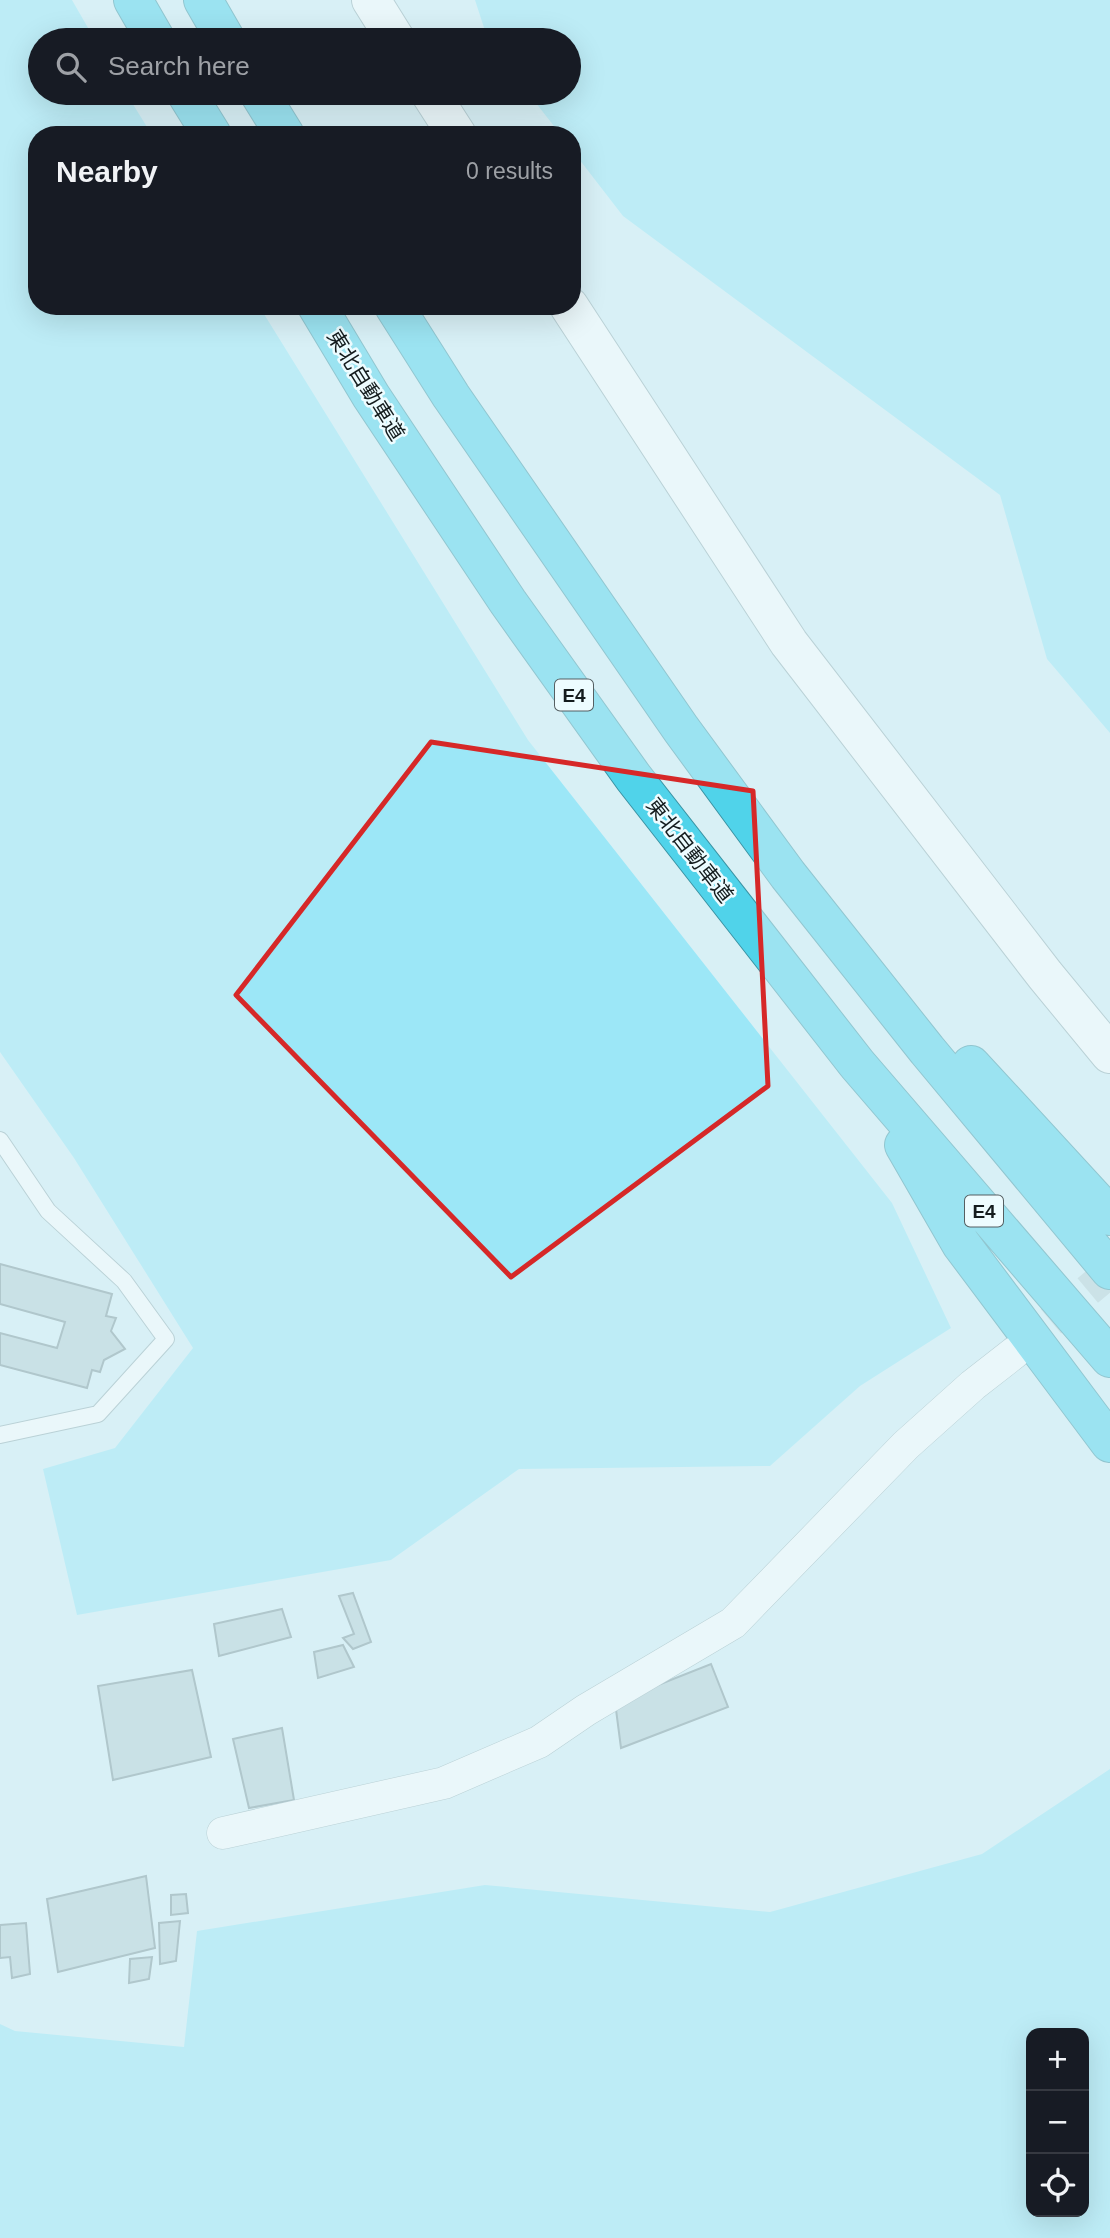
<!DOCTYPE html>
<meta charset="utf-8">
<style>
body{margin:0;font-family:Arial,"Noto Sans JP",sans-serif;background:#20242c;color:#f1f3f6}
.controls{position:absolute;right:21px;bottom:21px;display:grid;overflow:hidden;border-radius:14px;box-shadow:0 7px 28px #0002}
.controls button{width:63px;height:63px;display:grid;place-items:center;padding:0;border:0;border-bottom:2px solid #363941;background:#171b24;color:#f1f3f6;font:35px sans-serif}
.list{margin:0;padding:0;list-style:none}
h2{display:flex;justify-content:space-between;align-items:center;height:91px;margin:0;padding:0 28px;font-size:30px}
h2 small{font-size:23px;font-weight:400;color:#9ea1a6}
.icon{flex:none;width:38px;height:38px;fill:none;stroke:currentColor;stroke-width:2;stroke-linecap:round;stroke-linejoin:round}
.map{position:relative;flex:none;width:1110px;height:2238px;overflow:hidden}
.search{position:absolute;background:#171b24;box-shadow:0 7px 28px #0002;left:28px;top:28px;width:553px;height:77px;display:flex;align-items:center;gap:18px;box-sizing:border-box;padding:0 24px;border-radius:38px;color:#9ea1a6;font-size:26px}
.panel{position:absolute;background:#171b24;box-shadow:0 7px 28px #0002;left:28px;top:126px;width:553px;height:189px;border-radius:28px}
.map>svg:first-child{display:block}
.green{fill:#9ce7f7;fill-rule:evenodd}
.building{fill:#b6ced2;stroke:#7e9499;stroke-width:2}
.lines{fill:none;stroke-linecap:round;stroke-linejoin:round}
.minor-tunnel{stroke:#bbd0d5;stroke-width:32;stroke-dasharray:32 16;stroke-linecap:butt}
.service-casing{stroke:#95acb1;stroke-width:18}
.minor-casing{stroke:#95acb1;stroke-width:33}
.tertiary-casing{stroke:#95acb1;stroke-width:40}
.motorway-casing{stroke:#3b93a3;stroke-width:40}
.service{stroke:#fff;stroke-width:16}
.minor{stroke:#fff;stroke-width:32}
.tertiary{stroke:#fff;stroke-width:38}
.motorway{stroke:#50d3ea;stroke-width:38}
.marked{fill:none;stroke:#d62828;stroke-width:5;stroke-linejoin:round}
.labels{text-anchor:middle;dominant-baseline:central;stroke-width:5;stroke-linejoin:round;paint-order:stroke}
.shield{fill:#edfcff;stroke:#555f62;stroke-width:2}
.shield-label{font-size:19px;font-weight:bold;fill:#141c1e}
.street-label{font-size:21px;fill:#141c1e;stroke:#edfcff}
</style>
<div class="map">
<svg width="1110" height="2238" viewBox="0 0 1110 2238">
<rect width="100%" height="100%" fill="#d8f0f5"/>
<!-- green -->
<path class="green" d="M0,0H72L95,40H40V93H126L152,135H37V306H259L528,740L892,1203L951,1328L860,1386L770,1466L519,1469L391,1560L77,1615L43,1469L115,1448L193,1348L74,1158L0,1052Z
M475,0H1110V733L1047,659L1000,495L623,216L572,150V135H561L528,93H569V40H488Z
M1110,1769V2238H0V2024L15,2031L184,2047L197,1931L485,1885L770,1912L982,1854ZM1084,2033V2212H1031V2033Z"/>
<!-- building -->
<path class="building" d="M0,1264L112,1294L106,1316L116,1318L111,1331L125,1349L104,1360L100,1372L92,1370L87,1388L0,1365V1333L57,1348L65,1322L0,1304Z
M353,1593L371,1642L353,1649L343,1638L354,1634L339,1596Z
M282,1609L291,1637L219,1656L214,1624Z
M343,1645L354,1667L318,1678L314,1652Z
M711,1664L728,1707L621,1748L615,1702Z
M192,1670L211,1757L113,1780L98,1686Z
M282,1728L294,1800L249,1808L233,1739Z
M146,1876L155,1948L58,1972L47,1899Z
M186,1894L188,1913L171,1915V1895Z
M180,1921L176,1961L160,1964L159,1923Z
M26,1923L30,1974L12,1978L10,1957L0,1958V1925Z
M152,1957L149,1979L129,1983L130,1959Z"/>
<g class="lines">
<!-- minor-tunnel -->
<path class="minor-tunnel" d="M1014,1352L1110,1272"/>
<defs>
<path id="service" d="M0,1140L48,1211L124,1281L166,1339L98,1414L0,1435"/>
<path id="minor" d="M223,1833L444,1783L539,1742L586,1710L733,1623L906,1445L973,1385L1014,1353"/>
<path id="tertiary" d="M371,0L396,40
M430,93L457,135
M569,306L789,643L1045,975L1110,1054"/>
<path id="motorway" d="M133,0L156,40
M203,0L226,40
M186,93L212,135
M259,93L285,135
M317,306L371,396L508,602L633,777L857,1064L1110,1358
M394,306L451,396L681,729L788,875L927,1050L1110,1270
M971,1065L1110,1216
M904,1145L961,1244L1110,1443"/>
</defs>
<!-- service casing -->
<use href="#service" class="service-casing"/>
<!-- minor casing -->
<use href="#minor" class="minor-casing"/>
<!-- tertiary casing -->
<use href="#tertiary" class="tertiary-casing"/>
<!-- motorway casing -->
<use href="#motorway" class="motorway-casing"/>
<!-- service -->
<use href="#service" class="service"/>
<!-- minor -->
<use href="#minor" class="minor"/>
<!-- tertiary -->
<use href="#tertiary" class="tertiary"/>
<!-- motorway -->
<use href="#motorway" class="motorway"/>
</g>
<!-- marked area -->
<path d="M0 0H1110V2238H0ZM431,742L753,791L768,1086L511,1277L236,995Z" fill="#d8f0f5" fill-opacity=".55" fill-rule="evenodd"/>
<path class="marked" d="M431,742L753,791L768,1086L511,1277L236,995Z"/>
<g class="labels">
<!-- shield labels -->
<g class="shield">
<rect x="555" y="679.5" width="38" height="31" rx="5"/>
<rect x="965" y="1195.5" width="38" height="31" rx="5"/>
</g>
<g class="shield-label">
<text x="574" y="695">E4</text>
<text x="984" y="1211">E4</text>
</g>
<!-- street labels -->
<g class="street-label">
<text transform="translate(366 385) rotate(58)">東北自動車道</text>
<text transform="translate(690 850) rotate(52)">東北自動車道</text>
</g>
</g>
</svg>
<div class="controls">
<button>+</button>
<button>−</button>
<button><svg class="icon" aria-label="locate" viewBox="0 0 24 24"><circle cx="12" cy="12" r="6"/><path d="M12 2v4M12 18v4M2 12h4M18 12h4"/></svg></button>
</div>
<div class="search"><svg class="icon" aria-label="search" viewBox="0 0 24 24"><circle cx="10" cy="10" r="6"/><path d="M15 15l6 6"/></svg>Search here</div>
<section class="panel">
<h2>Nearby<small>0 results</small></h2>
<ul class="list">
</ul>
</section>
</div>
